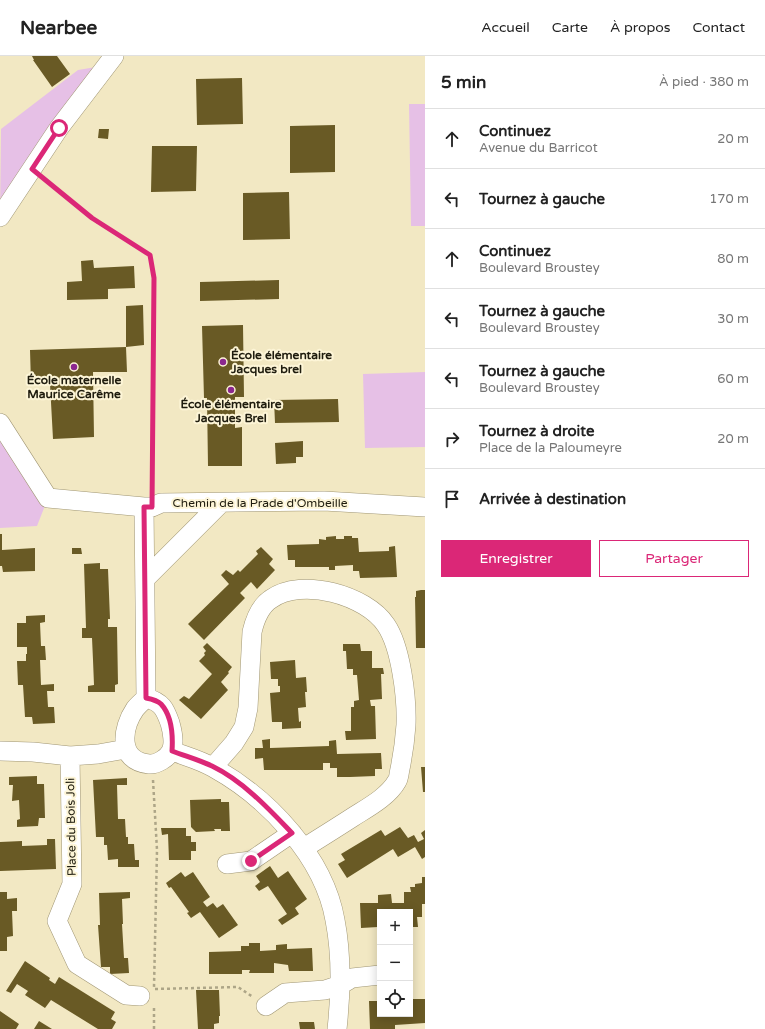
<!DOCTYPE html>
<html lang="fr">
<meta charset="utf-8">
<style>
body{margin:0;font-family:"Varela Round",sans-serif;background:#f2f2f2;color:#222}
.controls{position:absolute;right:12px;bottom:12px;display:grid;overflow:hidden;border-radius:0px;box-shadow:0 2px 10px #0003}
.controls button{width:36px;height:36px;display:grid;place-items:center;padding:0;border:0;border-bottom:1px solid #e0e0e0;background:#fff;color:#222;font:20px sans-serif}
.stop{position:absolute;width:12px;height:12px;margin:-9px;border:3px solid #db2777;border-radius:50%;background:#fff}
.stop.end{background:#db2777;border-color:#fff;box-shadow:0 1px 4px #0008}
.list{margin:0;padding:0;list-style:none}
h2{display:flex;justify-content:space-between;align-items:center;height:52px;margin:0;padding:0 16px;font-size:17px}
h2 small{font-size:13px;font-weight:400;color:#767676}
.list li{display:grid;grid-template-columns:26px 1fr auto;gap:12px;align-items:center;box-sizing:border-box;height:60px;padding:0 16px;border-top:1px solid #e0e0e0}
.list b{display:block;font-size:15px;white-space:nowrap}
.list p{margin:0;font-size:13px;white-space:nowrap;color:#767676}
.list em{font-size:13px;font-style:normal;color:#767676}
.actions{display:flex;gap:8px;padding:12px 16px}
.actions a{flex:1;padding:9px 0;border:1px solid #db2777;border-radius:0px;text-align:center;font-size:14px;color:#db2777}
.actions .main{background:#db2777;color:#fff}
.icon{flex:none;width:22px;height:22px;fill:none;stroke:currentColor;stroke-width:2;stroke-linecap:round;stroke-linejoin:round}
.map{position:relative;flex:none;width:425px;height:973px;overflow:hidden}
header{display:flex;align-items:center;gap:24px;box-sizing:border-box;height:56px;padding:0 20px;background:#fff;border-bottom:1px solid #e0e0e0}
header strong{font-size:19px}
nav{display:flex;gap:22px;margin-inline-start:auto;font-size:14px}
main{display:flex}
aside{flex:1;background:#fff}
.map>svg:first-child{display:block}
.green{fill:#e6c0e6}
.building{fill:#695a25}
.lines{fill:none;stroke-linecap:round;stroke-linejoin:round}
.street-casing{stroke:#a09674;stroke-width:20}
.path{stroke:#ada587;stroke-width:2.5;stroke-dasharray:3 3;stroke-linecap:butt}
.street{stroke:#fff;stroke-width:19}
.route{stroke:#db2777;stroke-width:5}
.poi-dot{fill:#8b278f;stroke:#fdf5d7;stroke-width:1.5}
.labels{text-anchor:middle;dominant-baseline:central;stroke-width:4;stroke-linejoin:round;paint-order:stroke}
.poi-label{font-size:12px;font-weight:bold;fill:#1f1c0e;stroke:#fdf5d7}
.street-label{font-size:12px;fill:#1f1c0e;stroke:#fdf5d7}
</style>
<header>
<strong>Nearbee</strong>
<nav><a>Accueil</a><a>Carte</a><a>À propos</a><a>Contact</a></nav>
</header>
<main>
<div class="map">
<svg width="425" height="973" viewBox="0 0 425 973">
<rect width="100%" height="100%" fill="#f2e8c3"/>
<!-- green -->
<path class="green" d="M108,9L0,161L1,73L78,14Z
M409,48H425V170H411Z
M425,316V391L365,392L363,318Z
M0,367L48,442L37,470L0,472Z"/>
<!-- building -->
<path class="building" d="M32,0H57L70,18L52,31L33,4H34Z
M242,22L243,68L197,69L196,23Z
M335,69V116L290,117V70Z
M99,73H109L108,83L98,82Z
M152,90H197L196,135L151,136Z
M289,136L290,183L243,184V137Z
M93,204L94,212L134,210L135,232L108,233V243L67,244V226L82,225L81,205Z
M279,224V243L200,245V226Z
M143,249L144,289L126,291V250Z
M243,269L244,341H235V372L242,371V410H208L207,342H204L202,270Z
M126,291L127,316H93L94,381L53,383L50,328H31L30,294Z
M338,343L339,366L275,367L274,344Z
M303,385V401H296V407L276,408L275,387Z
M0,478H2V494L35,492V515L3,516L2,510H0Z
M336,480V483H344V480H352V482H358L359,496L389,495V491L395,490L397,521L360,522L359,515H353V509L335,510V514H329V511H295V504H288L287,489L319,488V483L326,484V481Z
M261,491L273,503L269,508L275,514L257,533L251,526L240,537L245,542L204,584L188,568L229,528L221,519L226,514L233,519L238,514L240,516L258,498L256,495Z
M72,492H81L82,498H72Z
M100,507V513H108L110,563H108V571H117L118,628L115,629V636H88V630L94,629L93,604L92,582H82V572H86L84,508Z
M421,534H425V592H416L415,541H416V535Z
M45,559V566L40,567L41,590H45L46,604H40L41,629L54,628V635H47L48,651H54L55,667L33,668L32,661H25L23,629H18L17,605H26V598H27V591H17V567H26V560Z
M207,587L232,611L228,616L229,617L221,626L228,634L201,663L179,644L184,640L189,643L212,618L199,605L205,599L204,597L206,595L203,591Z
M343,588H360L361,595H372V612H383L384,618H381L382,643L370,644L371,650H375L376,683L346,684L345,675H351V651H354V645L359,644L357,619H353V613H347L346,595H343Z
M295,604L296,622L306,621L307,636H305L306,651L298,652L299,666L301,665V672L282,673V666H272L270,637L280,636V630H278V623H271L270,606Z
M270,683V692L329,690V685L336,684L337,698L381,697L382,713H375V720L350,721H337V712H330V707H323V714H264L263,702L255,703V692H263L262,684Z
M421,711H425V736H423Z
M37,720V728H44L45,762H39L38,770L17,771V764L20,763L19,744L12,745L13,729H9V721Z
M127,722V729H117L118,763H125L126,781H128V788H134L135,804H139V811H118V803L108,804L107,789H104V781H96L93,724Z
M221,743V746H229L230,775H221V773H214L215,775L196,776L191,771L190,744Z
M400,771L408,782L414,779L418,786L424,783L421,777L425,774V801L422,803L415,791L398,801L393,793L347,822L338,808L345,804L341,798L381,774L385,780Z
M161,772H186V780H191V786H196V795H191V804H169L168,778L162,779Z
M47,783H55L56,813L0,815V786L22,785V790L47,789Z
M270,810L278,822L288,815L307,843L295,852L299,858L282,869L278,864L287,858L268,830L259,835L255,830L260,826L256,820Z
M181,816L185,821L193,816L210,841L203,846L207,851L213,847L217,852L223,848L238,869L219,882L200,856L191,862L187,857L189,856L171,831L169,832L166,827Z
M422,821H425V848H422V861H417L418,871H410V856H380V862H378V871L361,872L360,847H378V839L391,838L392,847H404V836H411L410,831H415V828L422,827Z
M0,836H7V843L17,842V855H12L13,880L7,881V895H0Z
M130,836V842L122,843L123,868H122L124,902H128L129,917L110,918V911H101L98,869H100L99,837Z
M249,887H260V895L276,894V889L287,888V893L312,892L313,915H289L288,909L274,907V917H249L250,914H242V918H209V896L241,895V890H249Z
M25,905L50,922L49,924L55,928L59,921L115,956L111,963L116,966L112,973H98L51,944L45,952L25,939L28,935L17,928L11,937L6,935Z
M196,934H219L220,960H219V967L214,968V973H198Z
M410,943H425V967L395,969V973H370L369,945H380V958H410Z
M0,955L19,968L16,973H0Z
M39,965L52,973H34Z
M299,966H314L315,973H300Z"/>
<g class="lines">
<defs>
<path id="street" d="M0,161L59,72L114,0
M0,367L48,442L144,451L146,642
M144,451H152L161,447L324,445L425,451
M145,523L221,447
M146,642C162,646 165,653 170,667C172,674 175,688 171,695C168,702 156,709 149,708C117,705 122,672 135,653C138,649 143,645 146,642Z
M0,695L33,696L70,700L98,698L126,693
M172,695C185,700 201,704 214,712C268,742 324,801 335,864C342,900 341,937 337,973
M70,700L72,828L57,865L77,908L126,939L140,940
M213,711L234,687L244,671L248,652L252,576C255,563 260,550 271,543C302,521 366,539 386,569C401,591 407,642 406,669C405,684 403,698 400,713C399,717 399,722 397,725C388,741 367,752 353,761C336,772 320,782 304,792
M227,808L251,805L292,777
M266,950L285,937L325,934L340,929L352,922L380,919"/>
</defs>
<!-- street casing -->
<use href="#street" class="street-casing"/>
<!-- path -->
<path class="path" d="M45,123L92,163L150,199L154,222L152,432
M153,724L157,794L154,931
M155,933L238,931L253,941
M154,973V950"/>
<!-- street -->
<use href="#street" class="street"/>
</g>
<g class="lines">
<!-- route -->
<path class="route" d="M59,72L32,113L92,162L150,199L154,222L152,451H144L146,642C151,643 158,645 161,648C172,660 173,680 172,695C185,700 199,704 212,710C243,725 269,753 292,777L251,805"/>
</g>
<!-- markers -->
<g class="poi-dot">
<circle cx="223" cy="306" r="4"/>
<circle cx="74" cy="311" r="4"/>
<circle cx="231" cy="334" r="4"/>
</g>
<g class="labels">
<!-- poi labels -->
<g class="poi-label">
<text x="231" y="299" text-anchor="start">École élémentaire<tspan x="231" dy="14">Jacques brel</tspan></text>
<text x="74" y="324">École maternelle<tspan x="74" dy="14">Maurice Carême</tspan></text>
<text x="231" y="348">École élémentaire<tspan x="231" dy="14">Jacques Brel</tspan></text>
</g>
<!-- street labels -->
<g class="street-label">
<text x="260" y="447">Chemin de la Prade d'Ombeille</text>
<text transform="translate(71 771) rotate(-91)">Place du Bois Joli</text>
</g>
</g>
</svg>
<div class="controls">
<button>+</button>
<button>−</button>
<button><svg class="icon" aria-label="locate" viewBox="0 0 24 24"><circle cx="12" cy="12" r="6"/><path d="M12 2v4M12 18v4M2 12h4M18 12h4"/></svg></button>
</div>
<div class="stop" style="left:59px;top:72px"></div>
<div class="stop end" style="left:251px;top:805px"></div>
</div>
<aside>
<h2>5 min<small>À pied · 380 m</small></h2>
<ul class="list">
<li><svg class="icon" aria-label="ahead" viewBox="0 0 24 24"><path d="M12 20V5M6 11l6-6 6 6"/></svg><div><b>Continuez</b><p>Avenue du Barricot</p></div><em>20 m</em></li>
<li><svg class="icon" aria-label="left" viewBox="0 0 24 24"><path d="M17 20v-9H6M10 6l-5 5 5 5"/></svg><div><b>Tournez à gauche</b></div><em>170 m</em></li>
<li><svg class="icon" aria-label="ahead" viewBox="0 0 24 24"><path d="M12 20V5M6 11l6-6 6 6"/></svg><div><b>Continuez</b><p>Boulevard Broustey</p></div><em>80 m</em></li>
<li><svg class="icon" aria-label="left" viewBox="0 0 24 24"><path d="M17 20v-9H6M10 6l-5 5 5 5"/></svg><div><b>Tournez à gauche</b><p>Boulevard Broustey</p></div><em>30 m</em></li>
<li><svg class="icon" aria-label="left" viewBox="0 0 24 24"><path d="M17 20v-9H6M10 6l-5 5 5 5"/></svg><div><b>Tournez à gauche</b><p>Boulevard Broustey</p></div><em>60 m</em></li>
<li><svg class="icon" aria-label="right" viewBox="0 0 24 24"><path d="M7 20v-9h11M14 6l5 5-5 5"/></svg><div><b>Tournez à droite</b><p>Place de la Paloumeyre</p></div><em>20 m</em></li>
<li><svg class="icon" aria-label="arrive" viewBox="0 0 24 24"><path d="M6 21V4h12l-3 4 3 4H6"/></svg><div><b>Arrivée à destination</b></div></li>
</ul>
<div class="actions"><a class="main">Enregistrer</a><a>Partager</a></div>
</aside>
</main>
